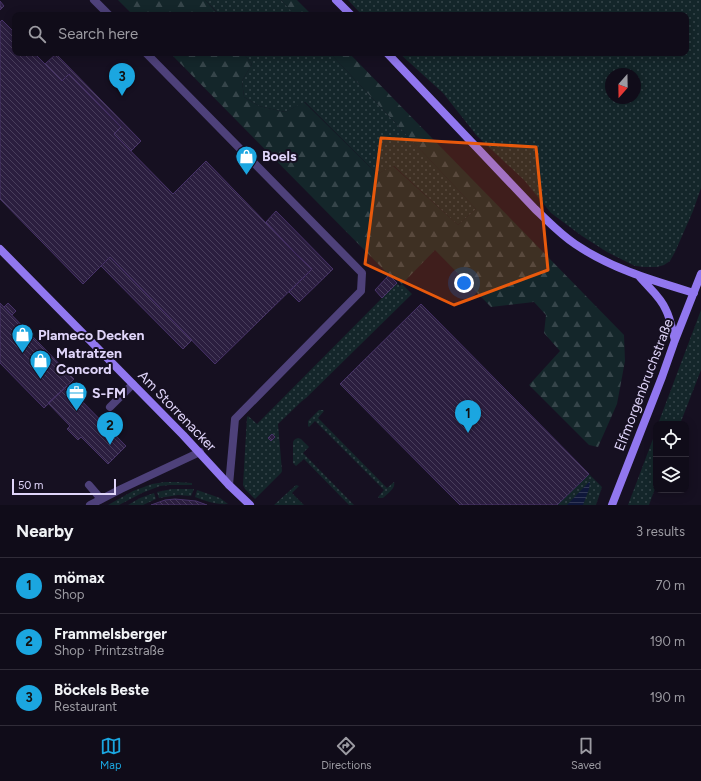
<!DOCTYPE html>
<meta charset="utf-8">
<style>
body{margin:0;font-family:Figtree,sans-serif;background:#1e1a26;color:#f1f3f6}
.controls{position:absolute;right:12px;bottom:12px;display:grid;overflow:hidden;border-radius:8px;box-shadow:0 2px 10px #0003}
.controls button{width:36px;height:36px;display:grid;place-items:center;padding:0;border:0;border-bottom:1px solid #302c38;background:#100c19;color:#f1f3f6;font:20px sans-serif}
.compass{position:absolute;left:605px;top:68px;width:36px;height:36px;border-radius:50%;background:#100c19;box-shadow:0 2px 10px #0003;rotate:200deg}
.scale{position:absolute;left:12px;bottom:10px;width:104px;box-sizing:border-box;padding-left:4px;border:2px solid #e0d5fa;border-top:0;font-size:11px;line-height:14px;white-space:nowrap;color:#e0d5fa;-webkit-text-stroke:3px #161021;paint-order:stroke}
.you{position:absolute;left:464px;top:283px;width:14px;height:14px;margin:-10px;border:3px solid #fff;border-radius:50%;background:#1a73e8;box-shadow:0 0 0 6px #1a73e833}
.badge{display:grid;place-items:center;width:26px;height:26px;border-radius:50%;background:#1ba6e0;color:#111;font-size:13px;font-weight:700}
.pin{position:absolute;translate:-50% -33px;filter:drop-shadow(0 1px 2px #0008)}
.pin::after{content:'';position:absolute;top:21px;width:14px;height:12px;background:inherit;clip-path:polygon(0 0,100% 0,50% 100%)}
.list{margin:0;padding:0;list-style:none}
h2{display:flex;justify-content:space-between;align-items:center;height:52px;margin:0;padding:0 16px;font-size:17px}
h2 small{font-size:13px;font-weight:400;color:#9c9ba2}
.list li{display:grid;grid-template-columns:26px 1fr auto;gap:12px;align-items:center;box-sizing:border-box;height:56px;padding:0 16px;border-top:1px solid #302c38}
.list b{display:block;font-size:15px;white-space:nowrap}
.list p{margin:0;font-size:13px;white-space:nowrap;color:#9c9ba2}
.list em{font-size:13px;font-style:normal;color:#9c9ba2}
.icon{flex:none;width:22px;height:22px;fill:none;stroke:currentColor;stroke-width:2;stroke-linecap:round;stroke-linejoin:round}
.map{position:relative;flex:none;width:701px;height:505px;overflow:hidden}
.search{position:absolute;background:#100c19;box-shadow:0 2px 10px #0003;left:12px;right:12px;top:12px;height:44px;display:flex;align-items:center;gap:10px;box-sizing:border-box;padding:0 14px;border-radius:8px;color:#9c9ba2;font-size:15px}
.sheet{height:220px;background:#100c19}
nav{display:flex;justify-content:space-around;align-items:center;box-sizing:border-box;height:56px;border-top:1px solid #302c38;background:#100c19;font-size:11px;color:#9c9ba2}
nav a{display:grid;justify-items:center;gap:2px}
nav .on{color:#1ba6e0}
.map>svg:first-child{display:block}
.grass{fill:url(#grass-dots);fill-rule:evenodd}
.forest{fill:url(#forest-firs)}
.water{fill:url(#water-rules)}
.building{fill:url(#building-back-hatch);stroke:#483369}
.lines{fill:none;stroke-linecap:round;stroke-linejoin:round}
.lane{stroke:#4e417a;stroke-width:8}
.street{stroke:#4e417a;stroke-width:8}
.secondary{stroke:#9177ef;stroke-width:8}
.marked{fill:#e8590c;fill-opacity:0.2;stroke:#e8590c;stroke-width:3;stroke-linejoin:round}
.labels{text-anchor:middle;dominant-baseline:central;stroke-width:4;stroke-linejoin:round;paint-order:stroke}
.poi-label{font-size:14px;font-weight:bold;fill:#e0d5fa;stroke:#161021;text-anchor:start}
.street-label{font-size:14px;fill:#e0d5fa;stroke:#161021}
</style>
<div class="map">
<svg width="701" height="505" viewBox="0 0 701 505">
<defs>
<pattern id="grass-dots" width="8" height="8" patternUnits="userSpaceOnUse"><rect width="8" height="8" fill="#14262a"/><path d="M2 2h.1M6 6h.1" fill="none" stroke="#36454a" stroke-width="1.8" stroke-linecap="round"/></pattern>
<pattern id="forest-firs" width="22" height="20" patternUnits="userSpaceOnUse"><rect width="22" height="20" fill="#14262a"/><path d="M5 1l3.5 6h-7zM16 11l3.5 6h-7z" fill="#36454a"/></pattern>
<pattern id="water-rules" width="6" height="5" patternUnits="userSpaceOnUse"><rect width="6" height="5" fill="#0f173a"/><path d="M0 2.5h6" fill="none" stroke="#323857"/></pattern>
<pattern id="building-back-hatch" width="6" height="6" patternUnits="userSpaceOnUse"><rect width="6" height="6" fill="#2b1e3f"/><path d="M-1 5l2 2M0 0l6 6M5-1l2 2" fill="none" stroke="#493e5c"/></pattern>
</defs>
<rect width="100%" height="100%" fill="#161021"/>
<!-- grass -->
<path class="grass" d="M205,0H281L295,15H218L217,12Z
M348,0H701V188L693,211L675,252L670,261L664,265L657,267H644L635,266L607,252L582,236L551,213L524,180L477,136L443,93L399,53H686V15H362ZM611,74H635V98H611Z
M243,53H330L476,209L458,225L394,166L377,174L305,102L285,112L259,106L244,97L242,81L252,64Z
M397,283L400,286L402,284L412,294L306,398L302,401L278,424L282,471L281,473L255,499L245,489L243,485L247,417L248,416L257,424Z
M701,310V370L680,424H658Z
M319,410H323L324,411L318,418L387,488L394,482C396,488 388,493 383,498H379L378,497L384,490L315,421L309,427L308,426V421Z
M656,431V486L649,505H628Z
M298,438L301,439L309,447L303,453L354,505H349L304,459L296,466L293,463V444C293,440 295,439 298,438Z
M589,474L602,487L596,505H557Z
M165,482H177L192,483V485H170L160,486L142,493L119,505H108L133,491L152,484Z
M296,485L299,486L292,493L304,505H274Z
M172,489H194L191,496L178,495L159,498L157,492Z
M197,490L220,498L228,504C217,505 205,501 195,497Z
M154,493L156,499L143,505H128L140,498Z"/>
<!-- forest -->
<path class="forest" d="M118,0H205L217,13L218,15H133Z
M281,0H297L312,15H295Z
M170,53H243L252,64L242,81L244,97L259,106L285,112L304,102L377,174L393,166L458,225L476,209L330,53H349L624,335L625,361L617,404L598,447L589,445L529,385L560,351L544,333L546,315L534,302L491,307L435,250L402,284L389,275Z"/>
<!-- water -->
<path class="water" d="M590,481L589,489L583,505H567Z"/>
<!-- building -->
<path class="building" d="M0,1L4,6L0,10Z
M2,20L15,33V53H34L62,81L69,74L121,127L114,134L173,194L206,161L296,254L312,269L215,364L110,257L83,284L0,199V22Z
M56,54L141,141L131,151L114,134L121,127L69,74L62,81L45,64Z
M276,211L333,269L299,302L289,292L312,269L296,254L266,222Z
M110,257L192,340L183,349L101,266Z
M389,275L397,283L382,298L375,290Z
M0,303L74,379L44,408L0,363Z
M8,303L16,311L12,315L4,307Z
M421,304L589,474L557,505H460L340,384Z
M67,386L126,446L108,464L81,437L78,440L67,429L70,426L48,403Z
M174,407L178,412L176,414L171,409Z
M272,434L275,437L271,441L268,438Z
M175,499L196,501L207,505H151L165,500Z"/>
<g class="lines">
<!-- lane -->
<path class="lane" d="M94,0L109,15
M146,53L362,273L361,291L235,419L229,485
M110,407L133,384
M89,485L101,499"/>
<!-- street -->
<path class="street" d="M90,505L121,489L200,452"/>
<!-- secondary -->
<path class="secondary" d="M336,0L351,15
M387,53L535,209C548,221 560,234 575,244C612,269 651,280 694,293
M0,249L183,435L229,485L250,505
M639,276C648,287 661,297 666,310C671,320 672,330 675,340
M612,505L662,377L675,340L701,274"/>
</g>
<!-- marked area -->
<path class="marked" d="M381,138L536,147L548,270L454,305L365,264Z"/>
<!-- icons -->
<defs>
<symbol id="shop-pin" viewBox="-11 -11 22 30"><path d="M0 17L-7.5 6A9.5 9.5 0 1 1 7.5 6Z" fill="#1ba6e0" stroke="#161021"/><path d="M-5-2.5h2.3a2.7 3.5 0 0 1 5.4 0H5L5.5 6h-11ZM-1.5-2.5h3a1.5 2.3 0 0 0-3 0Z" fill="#fff"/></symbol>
<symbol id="office-pin" viewBox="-11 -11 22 30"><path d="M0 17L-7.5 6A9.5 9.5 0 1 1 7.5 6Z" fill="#1ba6e0" stroke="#161021"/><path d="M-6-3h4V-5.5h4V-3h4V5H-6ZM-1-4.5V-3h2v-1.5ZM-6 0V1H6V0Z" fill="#fff"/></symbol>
</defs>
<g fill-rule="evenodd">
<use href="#shop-pin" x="234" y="144" width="25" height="34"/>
<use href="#shop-pin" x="10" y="322" width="25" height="34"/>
<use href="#shop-pin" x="28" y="348" width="25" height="34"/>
<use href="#office-pin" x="64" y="380" width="25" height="34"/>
</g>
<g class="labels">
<!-- poi labels -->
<g class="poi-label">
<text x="262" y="156">Boels</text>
<text x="38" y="335">Plameco Decken</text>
<text x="56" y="353">Matratzen<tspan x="56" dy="16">Concord</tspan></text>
<text x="92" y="393">S-FM</text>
</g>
<!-- street labels -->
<g class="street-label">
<text transform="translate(644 385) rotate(-69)">Elfmorgenbruchstraße</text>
<text transform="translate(177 411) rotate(46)">Am Storrenacker</text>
</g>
</g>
</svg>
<div class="controls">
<button><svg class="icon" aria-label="locate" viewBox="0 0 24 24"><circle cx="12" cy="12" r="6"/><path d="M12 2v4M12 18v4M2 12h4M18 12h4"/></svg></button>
<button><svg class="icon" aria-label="layers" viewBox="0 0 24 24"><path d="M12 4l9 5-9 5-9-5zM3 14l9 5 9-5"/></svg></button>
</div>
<svg class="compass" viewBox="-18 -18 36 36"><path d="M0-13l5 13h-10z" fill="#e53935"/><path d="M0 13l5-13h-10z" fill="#9c9ba2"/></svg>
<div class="scale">50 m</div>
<div class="you"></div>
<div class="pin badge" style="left:468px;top:433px">1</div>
<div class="pin badge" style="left:110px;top:445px">2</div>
<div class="pin badge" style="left:122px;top:96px">3</div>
<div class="search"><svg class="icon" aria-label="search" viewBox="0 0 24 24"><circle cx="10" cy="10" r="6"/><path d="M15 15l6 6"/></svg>Search here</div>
</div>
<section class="sheet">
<h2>Nearby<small>3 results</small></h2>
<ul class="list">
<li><span class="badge">1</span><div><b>mömax</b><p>Shop</p></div><em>70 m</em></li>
<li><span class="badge">2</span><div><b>Frammelsberger</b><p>Shop · Printzstraße</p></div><em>190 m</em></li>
<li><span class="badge">3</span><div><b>Böckels Beste</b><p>Restaurant</p></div><em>190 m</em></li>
</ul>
</section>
<nav>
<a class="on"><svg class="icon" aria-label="map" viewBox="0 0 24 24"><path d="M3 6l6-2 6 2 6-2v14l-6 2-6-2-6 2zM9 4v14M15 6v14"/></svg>Map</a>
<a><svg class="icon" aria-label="directions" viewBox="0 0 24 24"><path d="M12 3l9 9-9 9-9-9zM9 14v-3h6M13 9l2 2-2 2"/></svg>Directions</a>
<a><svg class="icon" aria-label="saved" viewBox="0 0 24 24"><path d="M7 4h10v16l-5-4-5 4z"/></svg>Saved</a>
</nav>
